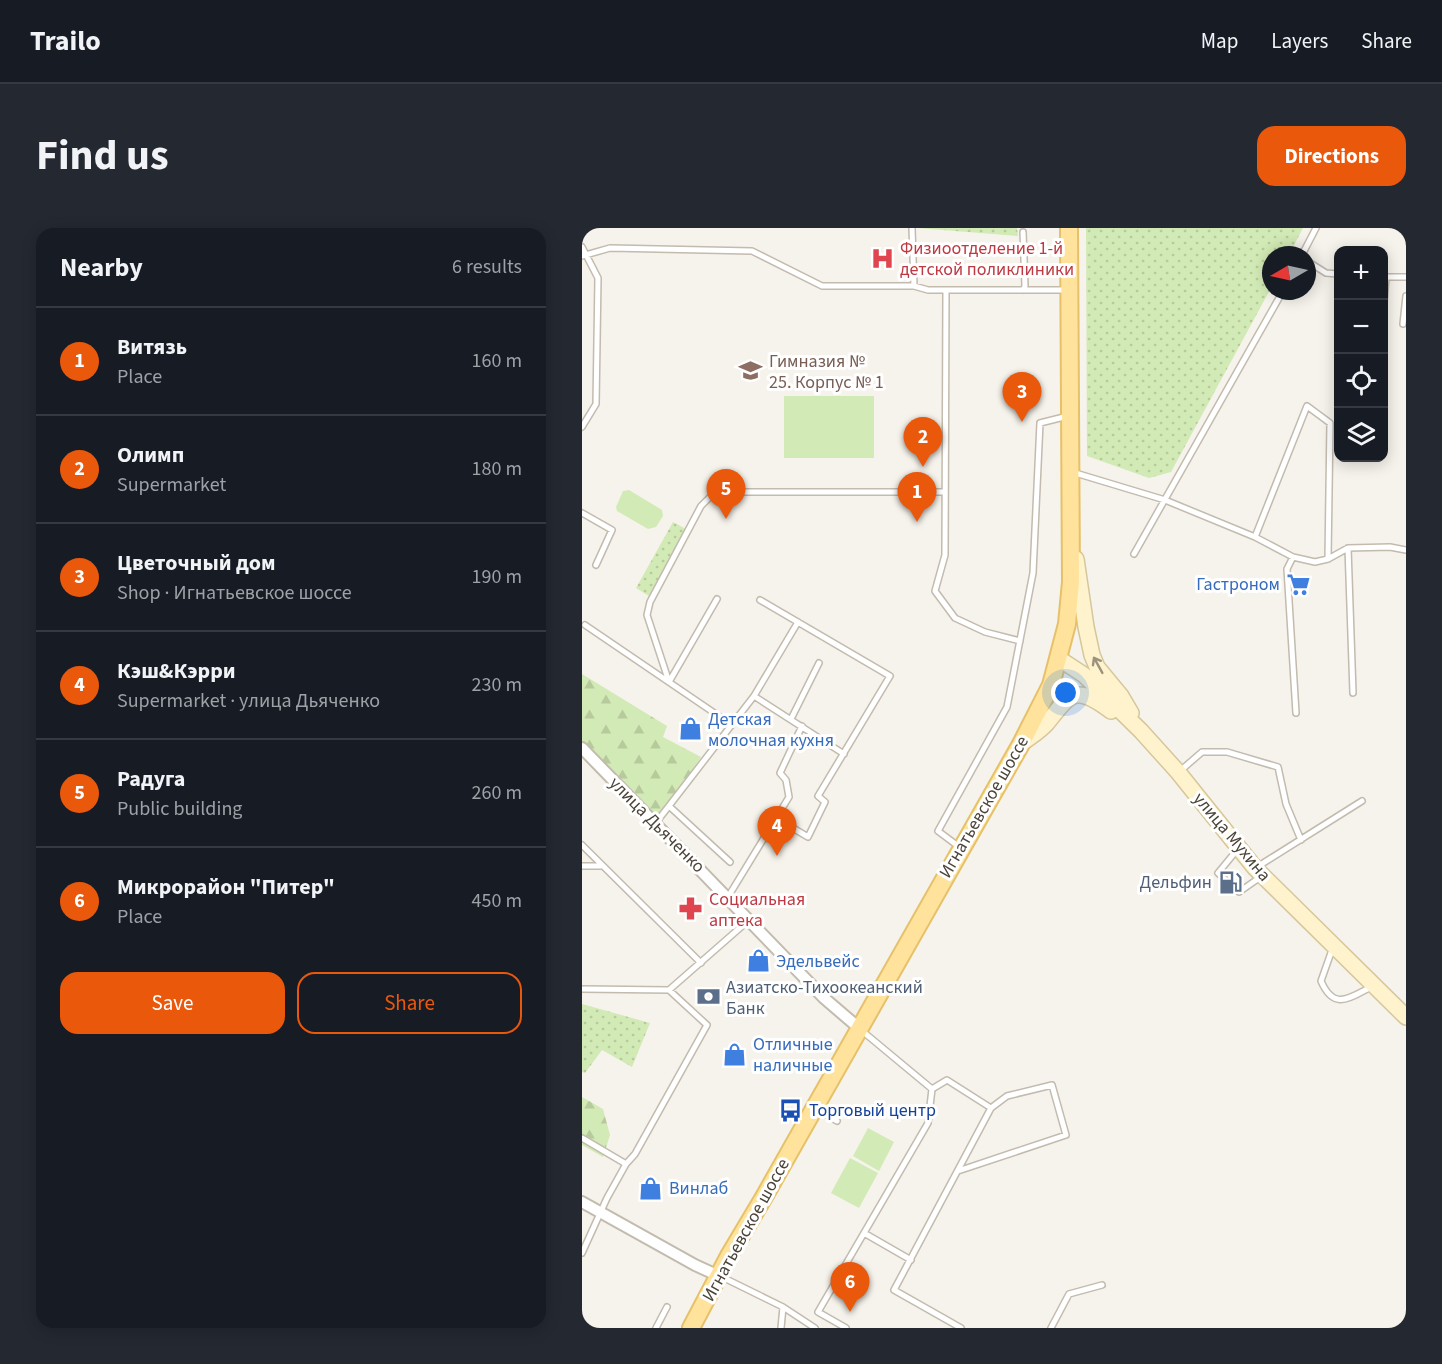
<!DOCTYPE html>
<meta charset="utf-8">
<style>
body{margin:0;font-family:"Source Sans 3",sans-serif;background:#242831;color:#f1f3f6}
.controls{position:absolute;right:18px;top:18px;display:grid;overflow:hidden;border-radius:12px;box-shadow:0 3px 15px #0003}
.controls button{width:54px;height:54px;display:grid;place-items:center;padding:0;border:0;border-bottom:2px solid #363941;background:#171b24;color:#f1f3f6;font:30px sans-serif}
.compass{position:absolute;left:680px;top:18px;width:54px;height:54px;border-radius:50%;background:#171b24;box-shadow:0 3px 15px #0003;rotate:261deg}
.you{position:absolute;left:484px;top:465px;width:21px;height:21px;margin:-15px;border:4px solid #fff;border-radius:50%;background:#1a73e8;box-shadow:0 0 0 9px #1a73e833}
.badge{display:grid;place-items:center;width:39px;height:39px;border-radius:50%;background:#ea580c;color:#fff;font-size:20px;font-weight:700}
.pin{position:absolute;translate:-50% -50px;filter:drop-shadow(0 2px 3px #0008)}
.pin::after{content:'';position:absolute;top:32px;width:21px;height:18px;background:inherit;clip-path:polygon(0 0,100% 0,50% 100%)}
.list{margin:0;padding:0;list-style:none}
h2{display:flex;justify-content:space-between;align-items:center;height:78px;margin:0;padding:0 24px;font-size:26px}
h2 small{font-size:20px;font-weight:400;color:#9ea1a6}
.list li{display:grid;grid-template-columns:39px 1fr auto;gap:18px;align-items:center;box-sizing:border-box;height:108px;padding:0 24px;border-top:2px solid #363941}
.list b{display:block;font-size:22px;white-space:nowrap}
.list p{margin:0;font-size:20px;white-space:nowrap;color:#9ea1a6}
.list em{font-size:20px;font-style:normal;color:#9ea1a6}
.actions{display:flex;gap:12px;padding:18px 24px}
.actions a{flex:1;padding:14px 0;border:2px solid #ea580c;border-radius:18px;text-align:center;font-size:21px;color:#ea580c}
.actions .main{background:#ea580c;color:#fff}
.icon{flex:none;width:33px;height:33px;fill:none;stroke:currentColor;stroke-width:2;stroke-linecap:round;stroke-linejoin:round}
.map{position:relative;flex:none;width:824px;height:1100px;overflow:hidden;border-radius:18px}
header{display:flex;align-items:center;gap:36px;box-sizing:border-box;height:84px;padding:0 30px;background:#171b24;border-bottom:2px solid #363941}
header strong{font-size:28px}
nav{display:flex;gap:33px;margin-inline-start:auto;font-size:21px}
.intro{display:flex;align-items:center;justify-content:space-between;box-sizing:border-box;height:144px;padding:0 36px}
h1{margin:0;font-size:42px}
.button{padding:15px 27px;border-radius:18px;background:#ea580c;color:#fff;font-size:21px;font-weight:700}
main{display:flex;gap:36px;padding:0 36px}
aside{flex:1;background:#171b24;border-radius:18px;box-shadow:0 3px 15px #0003}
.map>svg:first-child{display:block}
.grass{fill:url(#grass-dots)}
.forest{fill:url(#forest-firs)}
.pitch{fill:#d2eab5}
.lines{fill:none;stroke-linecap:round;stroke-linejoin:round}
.service-casing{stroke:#c2bbae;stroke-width:8}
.minor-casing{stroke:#c2bbae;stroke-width:14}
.secondary-casing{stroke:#d6c79b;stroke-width:18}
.primary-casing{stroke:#e6c16a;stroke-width:20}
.service{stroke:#fff;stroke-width:5}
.minor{stroke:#fff;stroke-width:10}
.secondary{stroke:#fff3cd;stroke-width:15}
.primary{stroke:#ffe39c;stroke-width:16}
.oneway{stroke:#9c937c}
.labels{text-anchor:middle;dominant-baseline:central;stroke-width:6;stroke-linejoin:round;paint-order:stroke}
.health-label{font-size:18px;fill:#be3a42;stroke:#fff;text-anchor:start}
.education-label{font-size:18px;fill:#785e54;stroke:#fff;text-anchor:start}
.shop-label{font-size:18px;fill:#366cbe;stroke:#fff;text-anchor:start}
.street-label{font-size:18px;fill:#4b4439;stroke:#fff}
.service-label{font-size:18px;fill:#4e5e75;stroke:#fff;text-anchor:end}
.transit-label{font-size:18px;fill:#164399;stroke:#fff;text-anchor:start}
</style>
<header>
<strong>Trailo</strong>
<nav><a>Map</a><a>Layers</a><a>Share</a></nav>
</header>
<div class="intro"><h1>Find us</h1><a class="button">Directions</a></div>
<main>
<aside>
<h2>Nearby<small>6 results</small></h2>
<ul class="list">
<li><span class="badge">1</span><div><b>Витязь</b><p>Place</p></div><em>160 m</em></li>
<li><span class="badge">2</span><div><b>Олимп</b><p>Supermarket</p></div><em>180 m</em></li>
<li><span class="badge">3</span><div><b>Цветочный дом</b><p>Shop · Игнатьевское шоссе</p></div><em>190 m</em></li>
<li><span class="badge">4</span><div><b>Кэш&amp;Кэрри</b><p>Supermarket · улица Дьяченко</p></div><em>230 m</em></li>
<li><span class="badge">5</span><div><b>Радуга</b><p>Public building</p></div><em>260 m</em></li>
<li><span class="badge">6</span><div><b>Микрорайон &quot;Питер&quot;</b><p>Place</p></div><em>450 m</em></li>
</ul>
<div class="actions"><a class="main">Save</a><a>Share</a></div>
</aside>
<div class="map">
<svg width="824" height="1100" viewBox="0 0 824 1100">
<defs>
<pattern id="grass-dots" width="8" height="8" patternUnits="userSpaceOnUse" patternTransform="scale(1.5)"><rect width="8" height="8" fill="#d2eab5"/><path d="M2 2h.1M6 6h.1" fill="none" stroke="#b6ca9c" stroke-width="1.8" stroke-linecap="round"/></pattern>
<pattern id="forest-firs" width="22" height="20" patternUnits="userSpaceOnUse" patternTransform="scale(1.5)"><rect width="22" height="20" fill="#d2eab5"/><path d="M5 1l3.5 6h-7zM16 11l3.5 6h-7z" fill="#b6ca9c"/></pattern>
</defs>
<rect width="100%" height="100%" fill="#f6f3ec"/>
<!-- grass -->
<path class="grass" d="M335,0H435L436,8Z
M504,0H721L707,27H689V60L589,244L567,250L505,228Z
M91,294L104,301L67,368L54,360Z
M0,776L68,795L50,839L20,822L3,845L0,844Z"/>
<!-- forest -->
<path class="forest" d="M0,446L85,498L81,509L119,529L73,596L0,520Z
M0,869L21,881L28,907L21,929L0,917Z"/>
<!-- pitch -->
<path class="pitch" d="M202,168H292V230H202Z
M47,262L80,282L81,288L74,299L66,301L35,283L34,279L41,263Z
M286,900L312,914L297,943L271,928Z
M268,930L296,945L277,980L249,965Z"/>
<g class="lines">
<defs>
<path id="service" d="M330,0L332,58
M0,19L16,50L14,176L0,199
M720,27L734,0
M0,28L28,20L170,23L240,58H332L346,62H486
M725,33L744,45L756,46
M803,49H824
M364,62L363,327L353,363L373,390L403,404L438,413
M441,62L443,58L441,4
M802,74L804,49
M821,96L824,68
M490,244L583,272L673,309L711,329L733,334L746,331L766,320L808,319L824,322
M0,285L30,302L14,337
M673,309L725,178L748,195L746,331
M766,320L771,465
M552,326L701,63
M711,329L705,341L714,485
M178,372L308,448L236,568L243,574L226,609L194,590
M3,397L150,497
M87,454L65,387L68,374L119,278L128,269L140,264H363
M87,454L135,371
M172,468L216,394
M209,491L237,435
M598,543L620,524H645L696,539L704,576L719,612
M87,578L148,634
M73,596L172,468L262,526
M0,617L119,735
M376,618L356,603L425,479L451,345L458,195L486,188
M655,622L636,645L657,664L680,648
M0,638H21
M675,639L780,573
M146,669L207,569L204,552L198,545L220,498
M751,719L739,753C752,783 767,770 789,759
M0,761L87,762L167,692
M350,861L365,852L409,880L312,1062L379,1100
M234,881L255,893
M0,910L44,936L25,970L0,1025
M44,936L53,926L125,797L87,762
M376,943L484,907L470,857L425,868L409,880
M282,1005L329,1032
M138,1048L201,1079L199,1100
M201,1079L233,1100
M74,1100L85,1079
M264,1100L236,1084L346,895L350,861L279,802
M469,1100L487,1066L520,1057"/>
<path id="minor" d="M0,520L242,770L277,800
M0,974L113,1037L137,1048"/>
<path id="secondary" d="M494,331L504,399L510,427L515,439L539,468L549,485
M476,430L502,447L559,503L596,544L673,640L824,789
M439,516C448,509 458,503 465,495C489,465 493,456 529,483"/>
<path id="primary" d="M109,1100L148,1026L182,969L439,516L469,457L485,396L489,354L487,0"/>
</defs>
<!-- service casing -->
<use href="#service" class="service-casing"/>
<!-- minor casing -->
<use href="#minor" class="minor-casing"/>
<!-- secondary casing -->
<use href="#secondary" class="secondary-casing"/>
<!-- primary casing -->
<use href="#primary" class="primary-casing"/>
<!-- service -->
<use href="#service" class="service"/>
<!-- minor -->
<use href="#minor" class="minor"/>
<!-- secondary -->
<use href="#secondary" class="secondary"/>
<!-- primary -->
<use href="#primary" class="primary"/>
</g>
<!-- one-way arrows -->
<defs><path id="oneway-shaft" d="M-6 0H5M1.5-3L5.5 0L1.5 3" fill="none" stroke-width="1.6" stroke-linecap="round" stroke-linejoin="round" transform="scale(1.5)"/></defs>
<use class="oneway" href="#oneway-shaft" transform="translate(516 437) rotate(-119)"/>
<!-- icons -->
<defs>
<symbol id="hospital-bare" viewBox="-9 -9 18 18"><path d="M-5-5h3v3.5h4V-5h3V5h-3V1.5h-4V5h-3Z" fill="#e0444e" stroke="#fff" stroke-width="2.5" paint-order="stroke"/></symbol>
<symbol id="school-bare" viewBox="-9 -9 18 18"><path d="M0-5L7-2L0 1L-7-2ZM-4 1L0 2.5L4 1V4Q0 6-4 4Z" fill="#8d6e63" stroke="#fff" stroke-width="2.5" paint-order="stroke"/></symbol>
<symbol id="supermarket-bare" viewBox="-9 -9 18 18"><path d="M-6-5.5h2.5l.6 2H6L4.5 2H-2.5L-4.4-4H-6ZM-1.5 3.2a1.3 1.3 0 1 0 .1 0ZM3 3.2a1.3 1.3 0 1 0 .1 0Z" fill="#3f7fe0" stroke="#fff" stroke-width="2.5" paint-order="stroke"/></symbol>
<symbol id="shop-bare" viewBox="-9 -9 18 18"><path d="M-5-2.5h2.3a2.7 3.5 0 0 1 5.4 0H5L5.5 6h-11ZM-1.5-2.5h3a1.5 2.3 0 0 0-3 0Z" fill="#3f7fe0" stroke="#fff" stroke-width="2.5" paint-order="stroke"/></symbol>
<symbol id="fuel-bare" viewBox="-9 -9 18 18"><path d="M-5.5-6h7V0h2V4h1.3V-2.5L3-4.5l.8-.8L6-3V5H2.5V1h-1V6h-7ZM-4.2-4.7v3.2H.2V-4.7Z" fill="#5c6f8a" stroke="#fff" stroke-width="2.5" paint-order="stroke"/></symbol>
<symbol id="pharmacy-bare" viewBox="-9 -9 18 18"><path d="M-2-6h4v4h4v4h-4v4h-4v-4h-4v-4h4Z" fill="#e0444e" stroke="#fff" stroke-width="2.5" paint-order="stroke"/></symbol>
<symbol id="bank-bare" viewBox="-9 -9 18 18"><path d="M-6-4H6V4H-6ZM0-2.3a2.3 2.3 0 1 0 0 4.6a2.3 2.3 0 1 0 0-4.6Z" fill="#5c6f8a" stroke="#fff" stroke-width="2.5" paint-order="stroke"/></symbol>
<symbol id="bus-bare" viewBox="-9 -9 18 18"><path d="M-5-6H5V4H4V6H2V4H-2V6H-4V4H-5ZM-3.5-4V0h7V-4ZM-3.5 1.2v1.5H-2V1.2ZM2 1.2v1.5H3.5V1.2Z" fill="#1a4fb4" stroke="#fff" stroke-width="2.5" paint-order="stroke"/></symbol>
</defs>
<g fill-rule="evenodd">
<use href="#hospital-bare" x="284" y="14" width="33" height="33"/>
<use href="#school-bare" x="152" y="126" width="33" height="33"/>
<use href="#supermarket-bare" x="700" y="340" width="33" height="33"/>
<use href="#shop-bare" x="92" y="484" width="33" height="33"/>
<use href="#fuel-bare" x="632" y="638" width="33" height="33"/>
<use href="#pharmacy-bare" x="92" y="664" width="33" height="33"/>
<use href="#shop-bare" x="160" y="716" width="33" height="33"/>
<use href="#bank-bare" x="110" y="752" width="33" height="33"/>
<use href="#shop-bare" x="136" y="810" width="33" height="33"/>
<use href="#bus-bare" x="192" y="866" width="33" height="33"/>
<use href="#shop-bare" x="52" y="944" width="33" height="33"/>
</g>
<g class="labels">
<!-- health labels -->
<g class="health-label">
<text x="318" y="20">Физиоотделение 1-й<tspan x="318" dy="21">детской поликлиники</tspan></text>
<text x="127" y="671">Социальная<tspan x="127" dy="21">аптека</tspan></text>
</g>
<!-- education labels -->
<g class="education-label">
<text x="187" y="133">Гимназия №<tspan x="187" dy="21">25. Корпус № 1</tspan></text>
</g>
<!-- shop labels -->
<g class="shop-label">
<text x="698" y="356" text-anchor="end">Гастроном</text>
<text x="126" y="491">Детская<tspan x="126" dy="21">молочная кухня</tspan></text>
<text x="194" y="733">Эдельвейс</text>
<text x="171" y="816">Отличные<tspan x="171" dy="21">наличные</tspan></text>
<text x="87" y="960">Винлаб</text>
</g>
<!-- street labels -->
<g class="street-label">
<text transform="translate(402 579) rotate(-60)">Игнатьевское шоссе</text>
<text transform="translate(75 597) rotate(45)">улица Дьяченко</text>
<text transform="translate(650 609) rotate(50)">улица Мухина</text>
<text transform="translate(164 1002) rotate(-61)">Игнатьевское шоссе</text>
</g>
<!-- service labels -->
<g class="service-label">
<text x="630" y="654">Дельфин</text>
<text x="144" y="759" text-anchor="start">Азиатско-Тихоокеанский<tspan x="144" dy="21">Банк</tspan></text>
</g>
<!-- transit labels -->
<g class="transit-label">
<text x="227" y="882">Торговый центр</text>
</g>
</g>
</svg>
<div class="controls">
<button>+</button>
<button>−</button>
<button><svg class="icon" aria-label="locate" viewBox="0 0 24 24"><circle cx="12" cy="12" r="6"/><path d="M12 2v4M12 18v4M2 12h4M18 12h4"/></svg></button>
<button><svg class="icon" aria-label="layers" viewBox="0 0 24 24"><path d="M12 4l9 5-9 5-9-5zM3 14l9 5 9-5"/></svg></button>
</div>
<svg class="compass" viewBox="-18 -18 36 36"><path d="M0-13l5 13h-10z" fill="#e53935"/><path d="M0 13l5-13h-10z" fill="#9ea1a6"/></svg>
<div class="you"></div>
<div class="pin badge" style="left:335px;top:294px">1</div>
<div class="pin badge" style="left:341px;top:239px">2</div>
<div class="pin badge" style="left:440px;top:194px">3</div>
<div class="pin badge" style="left:195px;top:628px">4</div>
<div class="pin badge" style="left:144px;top:291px">5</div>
<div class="pin badge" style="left:268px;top:1084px">6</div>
</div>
</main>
